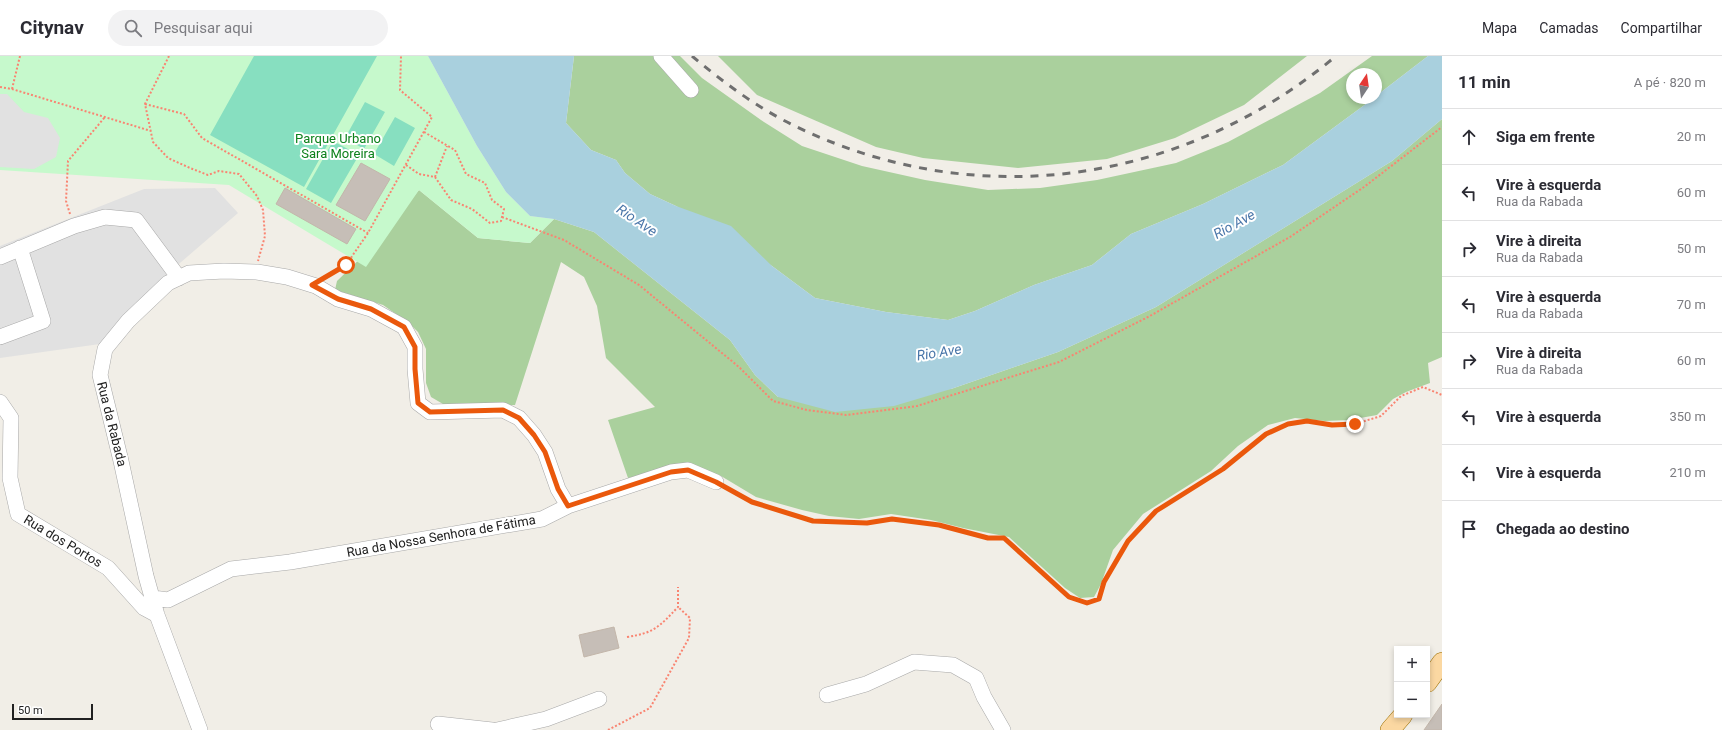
<!DOCTYPE html>
<html lang="pt">
<meta charset="utf-8">
<style>
body{margin:0;font-family:Roboto,sans-serif;background:#f2f2f3;color:#2b2b33}
.controls{position:absolute;right:12px;bottom:12px;display:grid;overflow:hidden;border-radius:0px;box-shadow:0 2px 6px #0003}
.controls button{width:36px;height:36px;display:grid;place-items:center;padding:0;border:0;border-bottom:1px solid #e1e1e2;background:#fff;color:#2b2b33;font:20px sans-serif}
.compass{position:absolute;left:1346px;top:12px;width:36px;height:36px;border-radius:50%;background:#fff;box-shadow:0 2px 6px #0003;rotate:13deg}
.scale{position:absolute;left:12px;bottom:10px;width:81px;box-sizing:border-box;padding-left:4px;border:2px solid #212121;border-top:0;font-size:11px;line-height:14px;white-space:nowrap;color:#212121;-webkit-text-stroke:3px #fff;paint-order:stroke}
.stop{position:absolute;width:12px;height:12px;margin:-9px;border:3px solid #ea580c;border-radius:50%;background:#fff}
.stop.end{background:#ea580c;border-color:#fff;box-shadow:0 1px 4px #0008}
.list{margin:0;padding:0;list-style:none}
h2{display:flex;justify-content:space-between;align-items:center;height:52px;margin:0;padding:0 16px;font-size:17px}
h2 small{font-size:13px;font-weight:400;color:#7c7c81}
.list li{display:grid;grid-template-columns:26px 1fr auto;gap:12px;align-items:center;box-sizing:border-box;height:56px;padding:0 16px;border-top:1px solid #e1e1e2}
.list b{display:block;font-size:15px;white-space:nowrap}
.list p{margin:0;font-size:13px;white-space:nowrap;color:#7c7c81}
.list em{font-size:13px;font-style:normal;color:#7c7c81}
.icon{flex:none;width:22px;height:22px;fill:none;stroke:currentColor;stroke-width:2;stroke-linecap:round;stroke-linejoin:round}
.map{position:relative;flex:none;width:1442px;height:674px;overflow:hidden}
header{display:flex;align-items:center;gap:24px;box-sizing:border-box;height:56px;padding:0 20px;background:#fff;border-bottom:1px solid #e1e1e2}
header strong{font-size:19px}
nav{display:flex;gap:22px;margin-inline-start:auto;font-size:14px}
.search{width:280px;height:36px;background:#f2f2f3;display:flex;align-items:center;gap:10px;box-sizing:border-box;padding:0 14px;border-radius:22px;color:#7c7c81;font-size:15px}
main{display:flex}
aside{flex:1;background:#fff}
.map>svg:first-child{display:block}
.forest{fill:#aad09d}
.park{fill:#c6f9cc}
.pitch{fill:#87dfc0}
.parking{fill:#e1e1e1}
.water{fill:#a9d0de}
.building{fill:#c6beb7;stroke:#c3b6aa}
.lines{fill:none;stroke-linecap:round;stroke-linejoin:round}
.minor-casing{stroke:#a8a8a8;stroke-width:16}
.major-casing{stroke:#9c6f01;stroke-width:20}
.path{stroke:#f98471;stroke-width:2;stroke-dasharray:2 2;stroke-linecap:butt}
.minor{stroke:#fff;stroke-width:15}
.major{stroke:#fbd8a2;stroke-width:19}
.rail{stroke:#6f6f6f;stroke-width:3;stroke-dasharray:8 8;stroke-linecap:butt}
.route{stroke:#ea580c;stroke-width:5}
.labels{text-anchor:middle;dominant-baseline:central;stroke-width:4;stroke-linejoin:round;paint-order:stroke}
.park-label{font-size:13px;fill:#0d811b;stroke:#fff}
.street-label{font-size:13px;fill:#212121;stroke:#fff}
.water-label{font-size:14px;font-style:italic;fill:#4a76a9;stroke:#fff}
</style>
<header>
<strong>Citynav</strong>
<div class="search"><svg class="icon" aria-label="search" viewBox="0 0 24 24"><circle cx="10" cy="10" r="6"/><path d="M15 15l6 6"/></svg>Pesquisar aqui</div>
<nav><a>Mapa</a><a>Camadas</a><a>Compartilhar</a></nav>
</header>
<main>
<div class="map">
<svg width="1442" height="674" viewBox="0 0 1442 674">
<rect width="100%" height="100%" fill="#f1eee7"/>
<!-- forest -->
<path class="forest" d="M574,0H680L702,22L761,64L802,90L862,110L925,124L988,134L1040,132L1097,124L1176,107L1228,86L1320,37L1372,0H1428L1376,40V18H1352V42H1374L1283,109L1203,148L1131,178L1092,209L1034,229L975,255L948,264L886,256L815,242L772,210L676,150L650,138L625,117L616,104L591,94L566,67Z
M718,0H1307L1244,49L1175,82L1107,103L1018,112L923,102L876,91L757,39Z
M1442,63V301L1428,307L1430,327L1406,336L1393,343L1377,359L1349,364L1325,365L1295,362L1268,369L1238,390L1211,415L1143,458L1113,494L1101,528L1094,541L1080,542L1065,532L1009,481L963,472L931,464L891,458L859,463L829,460L802,454L756,441L721,420L693,411L628,422L608,364L655,351L606,302L597,250L584,221L561,206L515,349L443,348L431,341L426,327V293L418,276L409,267L383,249L335,234L337,225L369,194L419,134L478,182L530,187L554,163L594,176L730,284L755,319L778,341L951,333L1058,296L1156,251L1392,105Z"/>
<!-- park -->
<path class="park" d="M0,0H428L477,90L506,136L530,160L554,163L530,187L478,182L419,134L366,211L229,129L0,114Z"/>
<!-- pitch -->
<path class="pitch" d="M254,0H377L304,131L210,79Z
M365,46L385,56L364,93L345,82Z
M395,61L415,72L394,110L374,98Z
M333,85L359,99L331,147L306,133Z"/>
<!-- parking -->
<path class="parking" d="M0,38H7L24,56L48,62L60,82L56,101L34,113L0,111Z
M215,132L238,157L166,219L100,288L0,302V190L144,133Z"/>
<!-- water -->
<path class="water" d="M428,0H574L566,67L591,94L616,104L625,117L650,138L676,150L731,170L772,210L815,242L886,256L948,264L975,255L1034,229L1092,209L1131,178L1203,148L1283,109L1374,42H1376V40L1428,0H1442V63L1392,105L1156,251L1058,296L951,333L894,350L835,356L778,341L755,319L730,284L594,176L554,163L530,160L506,136L477,90Z"/>
<!-- building -->
<path class="building" d="M361,107L390,123L365,165L336,149Z
M285,132L356,173L347,188L276,148Z
M614,571L619,592L584,601L579,579Z
M1442,648V674H1424Z"/>
<g class="lines">
<defs>
<path id="minor" d="M661,0L691,34
M0,201L74,170L105,161L136,164L179,222
M0,281L43,265L20,192
M0,346L11,362L10,422L18,458L108,512L144,552L157,559
M153,542L168,544L231,513L290,506L542,463L568,450L671,416L688,414L716,426
M827,639L866,628L914,606L953,609L976,622L984,641L1003,674
M438,668L492,674
M200,674L157,559L146,520L121,405L100,319L105,293L128,265L168,227L189,217L224,215L257,216L287,221L316,230L338,243L371,253L404,271L415,291V313L418,347L430,356L503,354L519,362L534,379L545,396L558,433L568,450
M497,674L546,663L599,643"/>
<path id="major" d="M1427,627L1442,606
M1390,674L1403,659"/>
</defs>
<!-- minor casing -->
<use href="#minor" class="minor-casing"/>
<!-- major casing -->
<use href="#major" class="major-casing"/>
<!-- path -->
<path class="path" d="M169,0L145,48L153,86L168,102L190,112L208,119L219,115L239,118L257,140L263,154L265,180L258,205
M0,31L12,33L151,75
M12,33L20,0
M145,48L184,58L202,82L368,177
M406,109L419,118L435,121L451,144L472,153L490,167L501,165L504,153L492,144L485,127L466,118L455,94L424,76
M435,121L447,90
M70,158L66,145L68,105L105,61
M502,161L564,184L639,229L739,311L773,345L807,354L846,359L917,350L1059,306L1148,261L1290,181L1364,131L1442,71
M326,221L346,209L368,177L432,61L400,34L401,0
M726,432L752,446L813,465L867,467L892,463L939,469L988,482H1004L1069,541L1087,547L1099,543L1104,526L1128,485L1156,455L1223,413L1266,378L1288,368L1307,365L1332,369L1355,368L1381,360L1401,340L1423,331L1442,339
M627,581C654,577 659,571 678,551V531
M608,674L650,652L689,582L690,562L678,551"/>
<!-- minor -->
<use href="#minor" class="minor"/>
<!-- major -->
<use href="#major" class="major"/>
<!-- rail -->
<path class="rail" d="M692,0C724,27 759,53 797,71C978,158 1183,128 1336,0"/>
</g>
<g class="lines">
<!-- route -->
<path class="route" d="M346,209L312,229L338,243L371,253L404,271L415,291V313L418,347L430,356L503,354L519,362L534,379L545,396L558,433L568,450L671,416L688,414L716,426L752,446L813,465L867,467L892,463L939,469L988,482H1004L1069,541L1087,547L1099,543L1104,526L1128,485L1156,455L1223,413L1266,378L1288,368L1307,365L1332,369L1355,368"/>
</g>
<g class="labels">
<!-- park labels -->
<g class="park-label">
<text x="338" y="82">Parque Urbano<tspan x="338" dy="15">Sara Moreira</tspan></text>
</g>
<!-- street labels -->
<g class="street-label">
<text transform="translate(112 368) rotate(76)">Rua da Rabada</text>
<text transform="translate(441 480) rotate(-10)">Rua da Nossa Senhora de Fátima</text>
<text transform="translate(63 485) rotate(31)">Rua dos Portos</text>
</g>
<!-- water labels -->
<g class="water-label">
<text transform="translate(637 164) rotate(34)">Rio Ave</text>
<text transform="translate(1234 168) rotate(-29)">Rio Ave</text>
<text transform="translate(939 296) rotate(-9)">Rio Ave</text>
</g>
</g>
</svg>
<div class="controls">
<button>+</button>
<button>−</button>
</div>
<svg class="compass" viewBox="-18 -18 36 36"><path d="M0-13l5 13h-10z" fill="#e53935"/><path d="M0 13l5-13h-10z" fill="#7c7c81"/></svg>
<div class="scale">50 m</div>
<div class="stop" style="left:346px;top:209px"></div>
<div class="stop end" style="left:1355px;top:368px"></div>
</div>
<aside>
<h2>11 min<small>A pé · 820 m</small></h2>
<ul class="list">
<li><svg class="icon" aria-label="ahead" viewBox="0 0 24 24"><path d="M12 20V5M6 11l6-6 6 6"/></svg><div><b>Siga em frente</b></div><em>20 m</em></li>
<li><svg class="icon" aria-label="left" viewBox="0 0 24 24"><path d="M17 20v-9H6M10 6l-5 5 5 5"/></svg><div><b>Vire à esquerda</b><p>Rua da Rabada</p></div><em>60 m</em></li>
<li><svg class="icon" aria-label="right" viewBox="0 0 24 24"><path d="M7 20v-9h11M14 6l5 5-5 5"/></svg><div><b>Vire à direita</b><p>Rua da Rabada</p></div><em>50 m</em></li>
<li><svg class="icon" aria-label="left" viewBox="0 0 24 24"><path d="M17 20v-9H6M10 6l-5 5 5 5"/></svg><div><b>Vire à esquerda</b><p>Rua da Rabada</p></div><em>70 m</em></li>
<li><svg class="icon" aria-label="right" viewBox="0 0 24 24"><path d="M7 20v-9h11M14 6l5 5-5 5"/></svg><div><b>Vire à direita</b><p>Rua da Rabada</p></div><em>60 m</em></li>
<li><svg class="icon" aria-label="left" viewBox="0 0 24 24"><path d="M17 20v-9H6M10 6l-5 5 5 5"/></svg><div><b>Vire à esquerda</b></div><em>350 m</em></li>
<li><svg class="icon" aria-label="left" viewBox="0 0 24 24"><path d="M17 20v-9H6M10 6l-5 5 5 5"/></svg><div><b>Vire à esquerda</b></div><em>210 m</em></li>
<li><svg class="icon" aria-label="arrive" viewBox="0 0 24 24"><path d="M6 21V4h12l-3 4 3 4H6"/></svg><div><b>Chegada ao destino</b></div></li>
</ul>
</aside>
</main>
